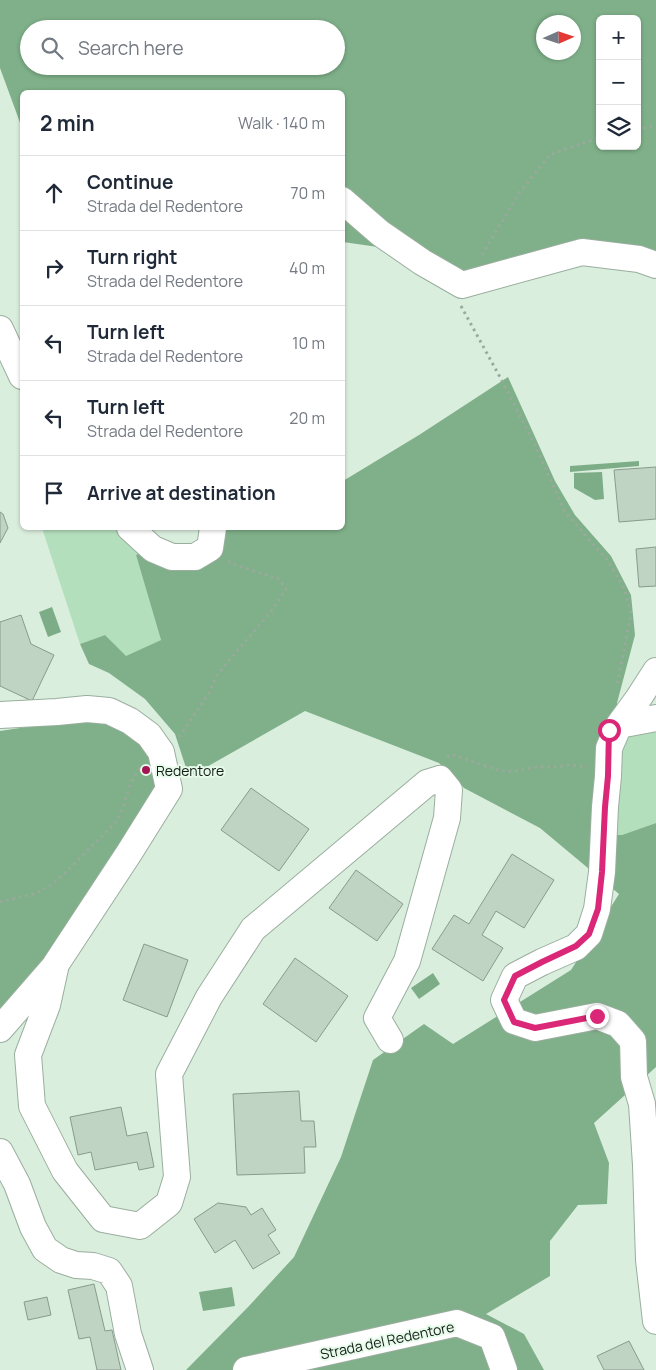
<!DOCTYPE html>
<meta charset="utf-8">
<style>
body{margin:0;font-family:Manrope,sans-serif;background:#f6f6f7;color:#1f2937}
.controls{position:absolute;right:15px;top:15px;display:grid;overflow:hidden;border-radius:8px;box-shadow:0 1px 4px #0004}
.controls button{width:45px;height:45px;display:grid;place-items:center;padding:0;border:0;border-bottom:1px solid #e0e1e3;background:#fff;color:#1f2937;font:25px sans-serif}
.compass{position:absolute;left:536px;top:15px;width:45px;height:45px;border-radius:50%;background:#fff;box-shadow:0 1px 4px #0004;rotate:87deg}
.stop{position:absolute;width:15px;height:15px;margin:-11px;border:4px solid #db2777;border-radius:50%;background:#fff}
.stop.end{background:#db2777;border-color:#fff;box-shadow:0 1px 5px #0008}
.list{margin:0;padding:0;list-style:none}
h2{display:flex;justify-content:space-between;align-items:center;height:65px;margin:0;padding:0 20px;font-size:21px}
h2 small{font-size:16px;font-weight:400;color:#747a83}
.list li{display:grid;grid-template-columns:32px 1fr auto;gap:15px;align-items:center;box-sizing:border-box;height:75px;padding:0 20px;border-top:1px solid #e0e1e3}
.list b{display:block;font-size:19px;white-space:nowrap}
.list p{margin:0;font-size:16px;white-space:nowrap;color:#747a83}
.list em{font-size:16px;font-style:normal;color:#747a83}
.icon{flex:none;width:28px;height:28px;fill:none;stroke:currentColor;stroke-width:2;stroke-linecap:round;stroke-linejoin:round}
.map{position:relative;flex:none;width:656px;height:1370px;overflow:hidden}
.search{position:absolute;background:#fff;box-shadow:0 1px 4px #0004;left:20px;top:20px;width:325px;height:55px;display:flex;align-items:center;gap:12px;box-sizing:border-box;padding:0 18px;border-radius:28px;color:#747a83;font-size:19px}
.panel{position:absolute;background:#fff;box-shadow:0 1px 4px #0004;left:20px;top:90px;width:325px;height:440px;border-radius:8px}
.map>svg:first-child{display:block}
.green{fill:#b4dfbd}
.forest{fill:#7fb089;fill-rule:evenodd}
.water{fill:#7cad87}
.building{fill:#c0d4c4;stroke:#889b8c}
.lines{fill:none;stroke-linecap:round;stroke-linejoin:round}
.minor-casing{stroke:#9aae9e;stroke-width:28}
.path{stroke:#99aa9d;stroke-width:3;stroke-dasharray:2.5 4;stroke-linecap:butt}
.minor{stroke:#fff;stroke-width:26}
.route{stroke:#db2777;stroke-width:6}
.poi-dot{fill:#a41456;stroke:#e7fbeb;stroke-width:2}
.labels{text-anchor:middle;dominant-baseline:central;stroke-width:4;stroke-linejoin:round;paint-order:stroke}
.poi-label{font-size:14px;fill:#141c16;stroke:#e7fbeb;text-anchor:start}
.street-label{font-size:14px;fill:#141c16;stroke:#e7fbeb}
</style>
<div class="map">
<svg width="656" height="1370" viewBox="0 0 656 1370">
<rect width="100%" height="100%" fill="#daeede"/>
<!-- green -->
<path class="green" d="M42,528H118L142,552L136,555L161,640L125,657L105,635L80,644Z
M656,726V823L622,835H611L614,743L630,728Z"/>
<!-- forest -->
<path class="forest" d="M0,0H656V256L483,272L460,271L378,247L343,242L342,92H22V128L0,68ZM600,19H637V146H600ZM544,22H574V52H544ZM29,29H336V66H29Z
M508,377L555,481L575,515L611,556L631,595L635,635L617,703L611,835H622L656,823V1067L594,1123L609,1163L607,1204L578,1205L550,1241V1276L486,1314L524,1334L544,1370H186L249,1306L294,1257L341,1157L373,1060L424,1024L453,1044L571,970L619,894L540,828L464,788L439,763L305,711L189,777L175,734L145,699L109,673L89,664L80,644L105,635L126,656L161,640L136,555L142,552L170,567L223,528H342L343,481L419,435Z
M86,718L115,720L152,746L161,792L54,951L0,1009V731Z"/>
<!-- water -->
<path class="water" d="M639,461V466L570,472V466Z
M602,472L604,499L595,500L574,488V473Z
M52,607L61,632L48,637L39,612Z
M433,973L440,984L419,999L411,988Z
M232,1287L235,1306L203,1311L199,1292Z"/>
<!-- building -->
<path class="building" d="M656,467V519L619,522L614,470Z
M0,512L3,514L8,528L0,543Z
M656,547V586L639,587L636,549Z
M21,615L31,644L54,655L32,701L0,686V622Z
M251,788L309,829L279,871L221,830Z
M512,854L554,880L524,928L496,911L482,935L503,948L483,981L432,949L454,915L469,924Z
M356,870L403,904L377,941L329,908Z
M144,944L188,960L167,1017L123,1000Z
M295,958L348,996L316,1042L263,1004Z
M299,1091L301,1121H314L316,1147H304L305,1173L237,1175L233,1094Z
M121,1107L127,1136L147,1132L154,1167L139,1170L137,1162L95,1170L91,1152L78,1155L70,1117Z
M218,1203L246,1207L251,1215L262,1208L276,1230L268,1235L280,1253L253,1269L235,1240L215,1253L194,1219Z
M94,1284L105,1331L112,1330L121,1370H97L90,1337L79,1339L68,1290Z
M47,1297L51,1315L28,1320L24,1302Z
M629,1341L644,1370H604L597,1356Z"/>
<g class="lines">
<defs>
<path id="minor" d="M342,200L380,233L422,262L462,285L582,252L639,259L656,265
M0,329L22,376
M130,528L153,549L172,557H195L210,548L213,528
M656,671L638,699L619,725L609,748L608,776L605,807L602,872L597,909L589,934L576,947L542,962L515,976L504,1000L514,1021L535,1028L597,1016L618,1024L633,1041L634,1077L642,1104L646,1165L649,1260L656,1321
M0,715L57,712L87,709L109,711L130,721L149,735L161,752L169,789L129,853L56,964L47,1005L28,1055L32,1106L65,1171L103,1219L140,1226L169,1203L177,1177L169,1074L209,997L253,929L427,783L440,779L449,790L447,818L407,961L377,1018L390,1040
M619,725L656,718
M0,1029L54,967
M0,1152L17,1184L33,1227L45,1249L61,1260L76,1265L93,1266L109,1271L119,1286L128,1334L140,1370
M246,1370L457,1323L492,1337L504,1370"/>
</defs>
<!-- minor casing -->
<use href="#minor" class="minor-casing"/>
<!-- path -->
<path class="path" d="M637,130L656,125
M482,255L519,193L550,155L600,137
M461,306L501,379L534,443L565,512L608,561L625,590L631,614L617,685
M179,737L184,730L209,693L217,675L272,610L286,589L279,579L233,564L227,560
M447,757L450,755H453L501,771H516L536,767H553L570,765L587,767
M0,902L37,893L51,885L65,873L117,821L122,810L130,785L140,767"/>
<!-- minor -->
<use href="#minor" class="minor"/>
</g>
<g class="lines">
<!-- route -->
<path class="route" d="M597,1016L535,1028L514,1022L504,1000L515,976L542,962L576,946L589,934L598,909L602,872L605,807L608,776L609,730"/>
</g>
<!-- markers -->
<circle class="poi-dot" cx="146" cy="770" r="5"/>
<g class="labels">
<!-- poi labels -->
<g class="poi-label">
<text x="156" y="770">Redentore</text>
</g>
<!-- street labels -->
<g class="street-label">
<text transform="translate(387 1340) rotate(-12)">Strada del Redentore</text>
</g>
</g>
</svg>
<div class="controls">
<button>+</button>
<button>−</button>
<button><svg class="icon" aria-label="layers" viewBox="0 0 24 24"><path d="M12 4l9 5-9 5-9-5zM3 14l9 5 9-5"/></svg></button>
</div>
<svg class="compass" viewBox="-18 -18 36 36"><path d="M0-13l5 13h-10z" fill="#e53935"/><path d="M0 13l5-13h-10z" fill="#747a83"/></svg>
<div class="stop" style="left:609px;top:730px"></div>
<div class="stop end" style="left:597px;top:1016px"></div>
<div class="search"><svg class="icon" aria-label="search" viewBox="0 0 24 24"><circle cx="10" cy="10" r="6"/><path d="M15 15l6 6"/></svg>Search here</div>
<section class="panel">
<h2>2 min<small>Walk · 140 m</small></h2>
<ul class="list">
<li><svg class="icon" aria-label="ahead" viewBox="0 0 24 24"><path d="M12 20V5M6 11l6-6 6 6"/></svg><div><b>Continue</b><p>Strada del Redentore</p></div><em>70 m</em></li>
<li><svg class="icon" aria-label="right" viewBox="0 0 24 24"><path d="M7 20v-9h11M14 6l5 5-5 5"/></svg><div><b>Turn right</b><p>Strada del Redentore</p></div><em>40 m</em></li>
<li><svg class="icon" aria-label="left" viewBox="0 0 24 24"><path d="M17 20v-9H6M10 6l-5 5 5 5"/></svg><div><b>Turn left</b><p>Strada del Redentore</p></div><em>10 m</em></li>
<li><svg class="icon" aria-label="left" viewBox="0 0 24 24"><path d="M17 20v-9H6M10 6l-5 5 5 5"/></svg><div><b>Turn left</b><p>Strada del Redentore</p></div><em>20 m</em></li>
<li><svg class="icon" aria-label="arrive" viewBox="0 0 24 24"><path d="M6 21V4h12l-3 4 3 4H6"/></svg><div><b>Arrive at destination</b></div></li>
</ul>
</section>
</div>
